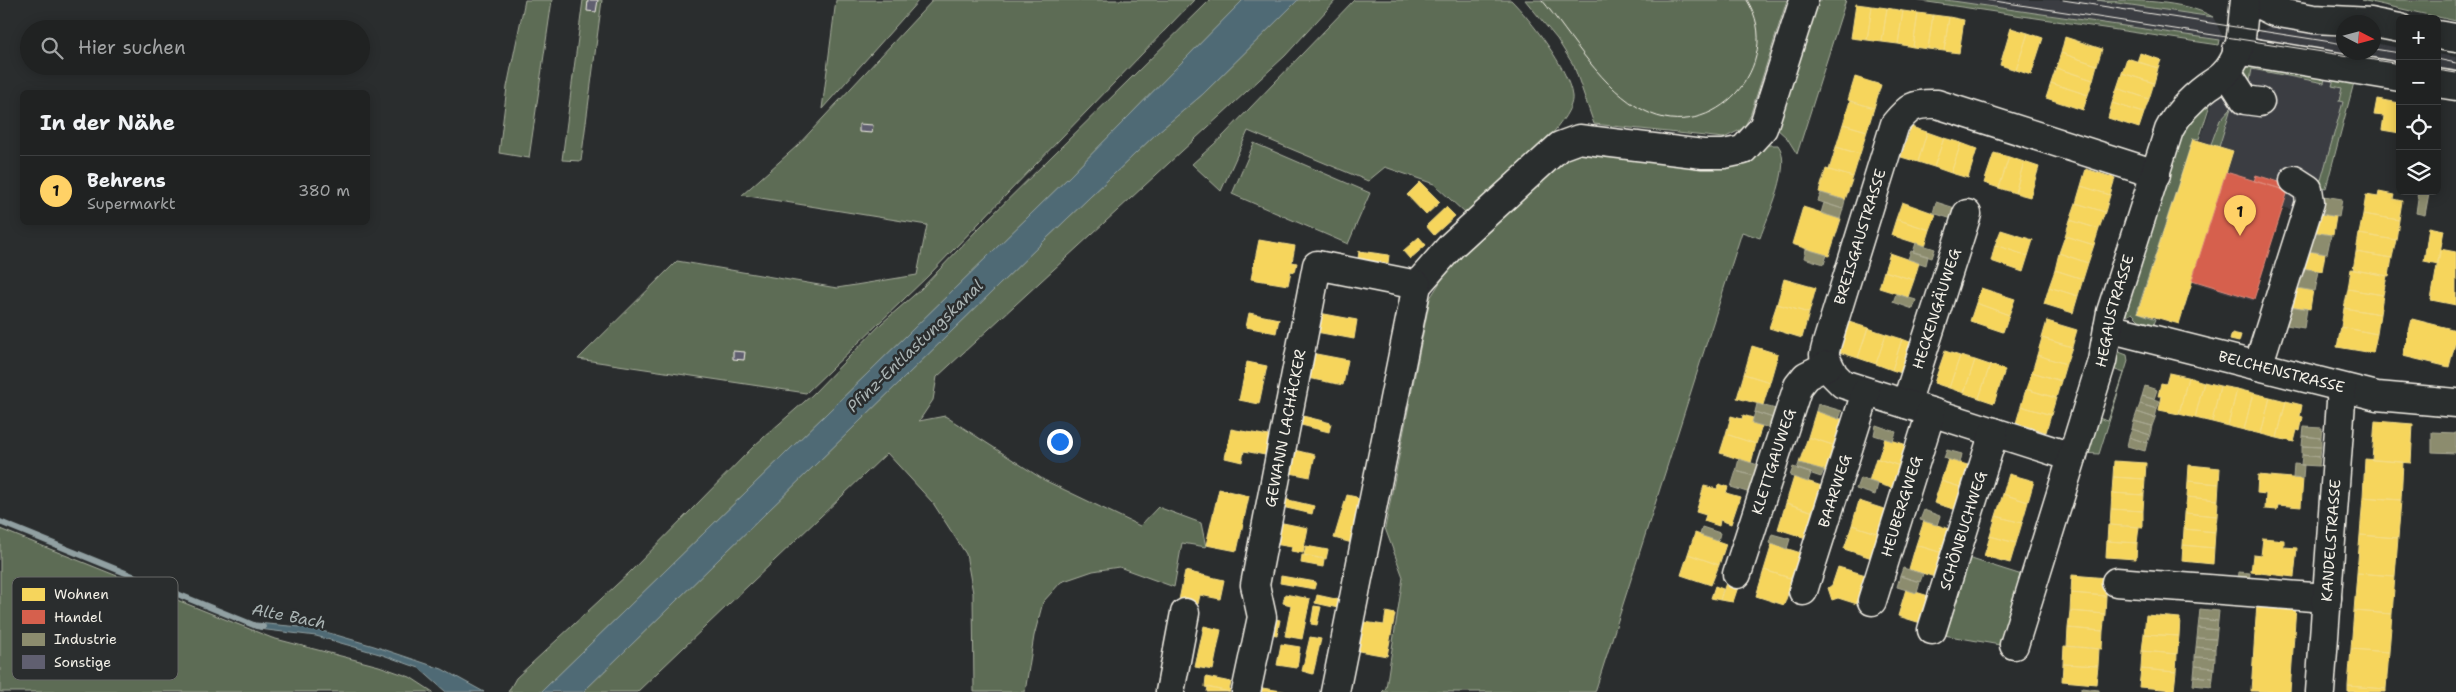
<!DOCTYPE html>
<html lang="de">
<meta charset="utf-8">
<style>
body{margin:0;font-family:"Shantell Sans",sans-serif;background:#2d2f2f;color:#f1f3f6}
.controls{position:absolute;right:15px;top:15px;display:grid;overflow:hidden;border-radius:8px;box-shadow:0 2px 12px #0003}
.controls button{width:45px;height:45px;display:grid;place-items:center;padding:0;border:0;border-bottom:1px solid #3d3f40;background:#202222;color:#f1f3f6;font:25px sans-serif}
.compass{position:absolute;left:2336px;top:15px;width:45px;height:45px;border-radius:50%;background:#202222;box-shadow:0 2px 12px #0003;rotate:96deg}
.you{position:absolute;left:1059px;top:441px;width:18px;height:18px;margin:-12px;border:4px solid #fff;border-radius:50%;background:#1a73e8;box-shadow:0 0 0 8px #1a73e833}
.badge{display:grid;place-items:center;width:32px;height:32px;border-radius:50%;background:#ffd166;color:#111;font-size:16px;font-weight:700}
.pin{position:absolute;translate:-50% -41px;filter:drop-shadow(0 1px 2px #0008)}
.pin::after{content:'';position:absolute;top:26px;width:18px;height:15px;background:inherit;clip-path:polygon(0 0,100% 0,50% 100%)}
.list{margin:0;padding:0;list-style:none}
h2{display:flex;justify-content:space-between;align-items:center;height:65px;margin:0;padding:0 20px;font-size:21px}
h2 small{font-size:16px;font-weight:400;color:#a2a4a5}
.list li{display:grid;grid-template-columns:32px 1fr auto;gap:15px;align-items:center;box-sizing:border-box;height:70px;padding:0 20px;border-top:1px solid #3d3f40}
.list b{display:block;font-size:19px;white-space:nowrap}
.list p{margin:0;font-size:16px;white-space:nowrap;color:#a2a4a5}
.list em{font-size:16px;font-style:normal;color:#a2a4a5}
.icon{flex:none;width:28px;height:28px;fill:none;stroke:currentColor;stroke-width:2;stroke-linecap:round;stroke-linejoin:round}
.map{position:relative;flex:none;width:2456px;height:692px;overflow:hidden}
.search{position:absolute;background:#202222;box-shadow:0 2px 12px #0003;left:20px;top:20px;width:350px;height:55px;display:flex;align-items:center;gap:12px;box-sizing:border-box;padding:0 18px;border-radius:28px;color:#a2a4a5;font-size:19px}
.panel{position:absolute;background:#202222;box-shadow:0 2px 12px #0003;left:20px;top:90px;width:350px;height:135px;border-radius:8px}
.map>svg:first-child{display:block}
.built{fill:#3a3c42}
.green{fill:#5d6c54;stroke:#a8ae9e}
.water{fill:#4f6a74;stroke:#91a0a2}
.homes{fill:#f6d55c;stroke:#f5dd86}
.shops{fill:#d6604d;stroke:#df8c7c}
.industry{fill:#8c8c6e;stroke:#abaa93}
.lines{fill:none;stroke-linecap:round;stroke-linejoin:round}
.stream{stroke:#91a0a2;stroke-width:6}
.building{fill:#605f70;stroke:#f4f1e8}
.minor-casing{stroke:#f4f1e8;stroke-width:31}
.minor{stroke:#2a2d2e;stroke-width:28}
.tram{stroke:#f4f1e8;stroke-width:1}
.labels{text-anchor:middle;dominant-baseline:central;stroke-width:5;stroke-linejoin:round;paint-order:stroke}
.street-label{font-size:15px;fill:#f4f1e8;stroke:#2a2d2e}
.water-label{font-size:16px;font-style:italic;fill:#aab4b4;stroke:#2a2d2e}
.key{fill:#2a2d2e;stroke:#676866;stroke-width:1}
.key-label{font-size:14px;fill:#f4f1e8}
</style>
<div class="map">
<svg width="2456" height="692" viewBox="0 0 2456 692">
<rect width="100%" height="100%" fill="#2a2d2e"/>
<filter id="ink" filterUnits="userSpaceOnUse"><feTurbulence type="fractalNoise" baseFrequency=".02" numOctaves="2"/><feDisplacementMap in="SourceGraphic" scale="10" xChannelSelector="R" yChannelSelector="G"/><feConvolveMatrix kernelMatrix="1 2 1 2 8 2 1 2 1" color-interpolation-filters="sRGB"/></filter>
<g filter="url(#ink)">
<!-- built -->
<path class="built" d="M1946,0H2097L2213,17L2225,41Z
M2270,26L2343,38L2344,52H2374V43L2400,48V71L2253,40L2260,32Z
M2437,54L2456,57V80L2437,77Z
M2246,56L2356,75L2325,189L2306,183L2297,211L2283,207L2253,301L2192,282L2234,151L2200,140L2216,92Z"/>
<!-- green -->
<path class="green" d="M525,0H552L529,158L499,153L507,87Z
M583,0H602L581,161L562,160Z
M836,0H919L822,109Z
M933,0H1194L928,276L806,393L578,359L677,261L837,288L917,275L927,225L742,195L797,146Z
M1210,0H1243L1070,176L541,692H508L516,678L629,573L755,445L812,395L882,323L921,289L976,231Z
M1298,0H1336L1285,56L937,377L933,400L919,421L945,416L1044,480L1140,526L1158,507L1201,523L1206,547L1182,543L1174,587L1119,567L1093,571L1061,582L1043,602L1034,636L1025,692H974L973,593L966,554L933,503L887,453L637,692H583L1045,240L1158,132L1203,94Z
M1354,0H1511C1530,19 1569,69 1572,96C1576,124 1488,195 1466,214L1434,184L1385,167L1368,181L1248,131L1221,191L1192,164L1223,136Z
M1525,0H1787L1750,116L1744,128L1724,138L1594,124L1574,66L1557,39Z
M1814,0H1846L1797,154L1787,138L1776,128Z
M1914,0H1946L2220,40L2219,45Z
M2097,0C2132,0 2184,0 2213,17Z
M2361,0H2456V21Z
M2247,57L2327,71L2324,83L2252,69L2249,85L2242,78Z
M2336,72L2356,75L2326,188L2306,182L2307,176L2321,180L2343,102L2339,101L2342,88L2332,86Z
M2214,92L2199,139L2193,138L2137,312L2156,319L2154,324L2139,320L2132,313L2127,316L2123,311L2176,130Z
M2231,108L2219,147L2211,144L2220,120Z
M1254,143L1370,193L1348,244L1232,194Z
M1767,145H1778C1793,165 1768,215 1760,238L1742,232L1595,692H1382L1386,688L1403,577L1385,528L1430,298L1458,254L1563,157L1585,150L1757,151Z
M2119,352L2127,355L2128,361L2099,454L2082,453L2095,417L2108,421L2124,373L2110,368L2116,354Z
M0,529L272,638L379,666L410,677L433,692H0Z
M1962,556L2022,575L2000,645L1938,634Z"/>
<!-- water -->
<path class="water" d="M1243,0H1298L1203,94L1158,132L1045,240L583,692H541L1070,176Z
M256,623L312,628L374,646L442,669L484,692H446L419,668L383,655L316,636L259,629Z"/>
<!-- homes -->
<path class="homes" d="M1856,4L1872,6L1867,40L1851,38Z
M1872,6L1887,8L1882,42L1867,40Z
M1887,8L1903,11L1898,44L1882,42Z
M1903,11L1918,13L1913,47L1898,44Z
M1918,13L1933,15L1928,49L1913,47Z
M1933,15L1949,17L1944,51L1928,49Z
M1949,17L1964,20L1959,53L1944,51Z
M2011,28L2028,33L2016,70L2000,65Z
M2028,33L2043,38L2031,75L2016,70Z
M2065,37L2102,49L2097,65L2061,53Z
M2061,53L2097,65L2093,80L2056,68Z
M2140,53L2161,60L2158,68L2137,62Z
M2127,58L2158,68L2154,83L2122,73Z
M2056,68L2093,80L2088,95L2051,83Z
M2122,73L2154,83L2149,99L2117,88Z
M1855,77L1881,85L1874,108L1848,100Z
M2051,83L2088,95L2083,110L2046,98Z
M2117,88L2149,99L2144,113L2112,103Z
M2377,99L2400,103V133L2382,130L2384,116L2374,115Z
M1850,101L1874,108L1867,131L1843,124Z
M2112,103L2144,113L2139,128L2108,118Z
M1843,124L1867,131L1860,154L1836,147Z
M1911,127L1927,132L1918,162L1901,157Z
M1927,132L1944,138L1934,167L1918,162Z
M1944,138L1961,143L1951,173L1934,167Z
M2193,139L2233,151L2179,324L2138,312Z
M1961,143L1977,149L1968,178L1951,173Z
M1836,147L1860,154L1853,177L1829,170Z
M1994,153L2009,157L1999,188L1984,183Z
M2009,157L2024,162L2015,193L1999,188Z
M2024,162L2039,167L2030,197L2015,193Z
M1826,169L1853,177L1845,200L1819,192Z
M2086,169L2115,178L2110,195L2081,186Z
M1420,182L1440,202L1426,215L1407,195Z
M2081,186L2110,195L2105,212L2076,203Z
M2379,192L2394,195L2393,199L2402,201L2399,220L2363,214L2366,195L2378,197Z
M1902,202L1936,214L1930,230L1896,219Z
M2076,203L2105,212L2099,229L2070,220Z
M1446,207L1455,216L1434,235L1426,226Z
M1803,207L1841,219L1829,256L1792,244Z
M2318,213L2336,217L2333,235L2315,232Z
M2363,214L2399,220L2396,240L2359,234Z
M1896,219L1930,230L1925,246L1891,235Z
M2070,220L2099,229L2094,245L2065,236Z
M2429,227L2444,230L2438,264L2424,261Z
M2001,230L2033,240L2028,256L1995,245Z
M2359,234L2396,240L2392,258L2356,252Z
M2065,236L2094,245L2088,263L2059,253Z
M1419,237L1426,245L1410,259L1403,251Z
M1259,240L1295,246L1292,262L1297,263L1295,272L1291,271L1288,285L1251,279Z
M1995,245L2028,256L2023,272L1991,261Z
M2440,249L2456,252V305L2431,300Z
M1359,251L1389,255L1388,263L1358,259Z
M2306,251L2325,254L2322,271L2303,268Z
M2356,252L2392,258L2389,276L2353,270Z
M1890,253L1919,263L1914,280L1884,271Z
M2059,253L2088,263L2083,279L2055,270Z
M2351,269L2387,276L2383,295L2348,289Z
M2055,270L2083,279L2078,296L2049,287Z
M1884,271L1914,280L1908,297L1879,288Z
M1784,279L1816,288L1809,313L1777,304Z
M2049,287L2078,296L2073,313L2044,304Z
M2295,287L2313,290L2310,309L2291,306Z
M1981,288L2015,299L2009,315L1976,303Z
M2348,289L2383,295L2380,314L2344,308Z
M1976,303L2009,315L2003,332L1970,321Z
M1777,304L1809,313L1802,338L1769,328Z
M2344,308L2380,314L2377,334L2341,327Z
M1249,313L1279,319L1276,333L1246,327Z
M1319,313L1357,320L1354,339L1316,332Z
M2412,319L2456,330V340L2449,367L2403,356Z
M2047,321L2077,330L2072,347L2042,338Z
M1849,322L1868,328L1858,358L1839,352Z
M2341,327L2377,334L2373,353L2337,347Z
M1868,328L1886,334L1876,364L1858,358Z
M2232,333L2241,335L2239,342L2230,340Z
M1886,334L1902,339L1892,370L1876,364Z
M2042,338L2072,347L2066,364L2037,355Z
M1902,339L1918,345L1908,375L1892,370Z
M1752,346L1778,354L1770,382L1744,374Z
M1945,351L1960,356L1949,388L1934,383Z
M1311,353L1348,360L1343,385L1307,378Z
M2037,355L2066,364L2061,381L2032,372Z
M1960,356L1975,360L1964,393L1949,388Z
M1975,360L1990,365L1979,398L1964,393Z
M1247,362L1267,366L1259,404L1239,400Z
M1990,365L2005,370L1994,403L1979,398Z
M2032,372L2061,381L2056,398L2026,389Z
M2169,373L2188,377L2179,414L2159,410L2162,396H2158L2161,383L2166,384Z
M1744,374L1770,382L1763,405L1737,398Z
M2188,377L2204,382L2195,418L2179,414Z
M2204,382L2220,386L2212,422L2195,418Z
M2220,386L2237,389L2228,426L2212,422Z
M2026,389L2056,398L2051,415L2021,406Z
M2237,389L2253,393L2244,430L2228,426Z
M2253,393L2270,397L2261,434L2244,430Z
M2270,397L2286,401L2277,438L2261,434Z
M2286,401L2302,405L2300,416L2303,417L2300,431L2297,430L2294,442L2277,438Z
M2021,406L2051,415L2046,432L2016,423Z
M1816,411L1844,420L1836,446L1808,437Z
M1299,415L1331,423L1329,432L1297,424Z
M1743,415L1753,418L1752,423L1762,426L1756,444L1726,434L1731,416L1742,419Z
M2375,421L2413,424L2411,463L2372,460Z
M1231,429L1269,436L1265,455L1244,451L1242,462L1225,458Z
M1726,434L1756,444L1751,463L1720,453Z
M1808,437L1836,446L1828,472L1799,463Z
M1885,438L1907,445L1900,466L1878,459Z
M1290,449L1315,455L1310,477L1285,472Z
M1876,458L1903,467L1895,489L1869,481Z
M1948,459L1974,467L1967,489L1941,481Z
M2365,459L2403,462L2401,500L2363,497Z
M2114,461L2146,463L2145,479L2113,477Z
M2189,465L2220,468L2219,484L2188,481Z
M2009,474L2034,481L2028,502L2003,494Z
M2258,475L2303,479L2301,507L2278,505L2277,510L2265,509L2266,494L2257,493Z
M1794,477L1822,486L1814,512L1786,503Z
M2113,477L2145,479L2144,495L2112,493Z
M1941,481L1967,489L1960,511L1934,503Z
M2188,481L2219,484L2218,500L2187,497Z
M1719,484L1728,487L1726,493L1740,497L1731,524L1720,520L1719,526L1704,521L1706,515L1696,512L1704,486L1717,489Z
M1219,489L1249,496L1237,551L1206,545Z
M2112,493L2144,495L2143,511L2111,509Z
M2003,494L2028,502L2022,523L1996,516Z
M1347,495L1356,497L1364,505L1352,543L1334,538Z
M2187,497L2218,500L2217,516L2185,513Z
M2363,497L2401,500L2398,538L2360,535Z
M1280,498L1314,506L1312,514L1278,506Z
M1859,501L1887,510L1880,534L1852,525Z
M1786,503L1814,512L1806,538L1778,529Z
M2111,509L2143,511V527L2110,525Z
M2185,513L2217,516L2215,532L2184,529Z
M1996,516L2022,523L2016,543L1990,536Z
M1924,521L1953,530L1946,554L1916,545Z
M1278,522L1308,528L1303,553L1291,551L1292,547L1274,544Z
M1852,525L1880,534L1872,558L1844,549Z
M2108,525L2139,527L2137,543L2107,541Z
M2184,529L2215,532L2214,548L2183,545Z
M1695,533L1726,544L1719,565L1688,554Z
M2360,535L2398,538L2395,576L2357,573Z
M1990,536L2016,543L2010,563L1984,556Z
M2263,538L2284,540V547L2297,548L2294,577L2251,572L2253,555L2261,556Z
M2107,541L2137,543L2136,559L2106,557Z
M1772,544L1801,553L1793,579L1764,570Z
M1916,545L1946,554L1938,578L1909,569Z
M2183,545L2214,548L2213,564L2182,561Z
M1306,546L1328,550L1326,559L1304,555Z
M1688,554L1719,565L1711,585L1681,575Z
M1302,555L1324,559L1323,567L1301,563Z
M1838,567L1866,575L1857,604L1838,598L1832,600L1828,588L1832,585Z
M1764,570L1793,579L1784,605L1756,596Z
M1185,571L1224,580L1220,599L1200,595L1198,604L1179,600Z
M2357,573L2395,576L2392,614L2354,611Z
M2072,575L2107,578L2106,596L2071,593Z
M1281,576L1316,582L1314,589L1280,583Z
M1728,577L1740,581L1733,602L1720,600Z
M1715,586L1723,589L1720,600L1711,598Z
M1906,589L1932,597L1924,624L1898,616Z
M2071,593L2106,596L2105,614L2070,611Z
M1285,594L1310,599L1302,639L1285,636L1291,605L1283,603Z
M1317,595L1340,600L1338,608L1315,603Z
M2257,603L2296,606L2290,692L2251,691Z
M1314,606L1321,607L1317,625L1311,624Z
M2070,611L2105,614L2103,631L2068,628Z
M2354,611L2392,614L2389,652L2351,649Z
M1386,612L1395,614L1387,656L1359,651L1364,622L1384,625Z
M2146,615L2180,618L2179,636L2144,634Z
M1267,617L1280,620L1277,635L1263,633Z
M1204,626L1221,630L1213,670L1195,667Z
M2068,628L2103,631L2102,649L2067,646Z
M2144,634L2179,636L2177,654L2142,651Z
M1310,637L1321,639L1313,674L1302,671Z
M1281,644L1300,647L1297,668L1277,665Z
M2064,646L2099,649L2098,666L2063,664Z
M2351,649L2389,652L2386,689L2348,686Z
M2142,651L2177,654L2176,672L2141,669Z
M2063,664L2098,666L2096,684L2062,681Z
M2141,669L2176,672L2174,690L2139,687Z
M1206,677L1231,682L1229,692L1205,687Z
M2348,686L2386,689V692H2348Z
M1208,687L1229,692H1230H1207Z
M1262,688L1289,692H1261Z"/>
<!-- shops -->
<path class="shops" d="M2226,172L2288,191L2254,299L2192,280Z
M2256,175L2289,185L2288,191L2254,181Z"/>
<!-- industry -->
<path class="industry" d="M2419,191L2429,193L2425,215L2416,213Z
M1821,193L1845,200L1843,209L1818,201Z
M2324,196L2342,199L2339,217L2321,214Z
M1936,202L1955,208L1952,219L1933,213Z
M1824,203L1843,209L1840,219L1821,213Z
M2313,232L2331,235L2327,254L2310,251Z
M1916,243L1935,249L1932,258L1913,252Z
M1806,249L1827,255L1824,264L1804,258Z
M1911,251L1928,256L1926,265L1908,259Z
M2301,268L2319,271L2315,291L2297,288Z
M1896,294L1916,300L1913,309L1893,302Z
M2289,306L2307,309L2304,328L2286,325Z
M2145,386L2157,390L2154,399L2142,396Z
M2142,396L2160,401L2157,409L2140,404Z
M1757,404L1776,409L1773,418L1755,412Z
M1818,404L1842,411L1839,419L1816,411Z
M2140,404L2157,409L2155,418L2137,412Z
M1755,412L1773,418L1770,428L1752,423Z
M2137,412L2155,418L2152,426L2134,421Z
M2134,421L2152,426L2150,435L2132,429Z
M1876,425L1896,432L1893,441L1874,435Z
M2304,427L2322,428L2321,438L2303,436Z
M2132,429L2150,435L2147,443L2129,437Z
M2432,432L2456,433V453L2432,452Z
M2303,436L2321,438V447L2302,446Z
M2129,437L2147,443L2145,451L2127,446Z
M2302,446L2321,447L2320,457L2302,455Z
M1947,450L1962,454L1960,463L1944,458Z
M2302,455L2320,457L2319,466L2301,465Z
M1739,459L1758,465L1754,476L1736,471Z
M1799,463L1824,470L1821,477L1797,469Z
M2294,464L2304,465L2303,479L2293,478Z
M1793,467L1811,473L1808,482L1790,476Z
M1736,471L1754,476L1750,493L1731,487Z
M1860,478L1878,484L1875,495L1856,489Z
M1924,510L1940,516L1937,525L1920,520Z
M1702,527L1720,533L1718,541L1700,535Z
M1772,534L1790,539L1787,549L1769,543Z
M1903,568L1923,574L1920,582L1900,576Z
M2238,572L2250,573L2249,582L2237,581Z
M1900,576L1920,582L1917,593L1897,587Z
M2200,609L2219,611L2218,621L2199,619Z
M2199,619L2218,621L2217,630L2198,628Z
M2198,628L2217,630L2216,639L2197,638Z
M2197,638L2216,639L2215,649L2196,647Z
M2196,647L2215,649V658L2195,657Z
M2195,657L2215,658L2214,668L2195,666Z
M2195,666L2214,668L2213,678L2194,676Z
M2194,676L2213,678L2212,687L2193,685Z
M2081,688L2099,690V692H2081Z"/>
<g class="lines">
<!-- stream -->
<path class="stream" d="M0,522L256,626L263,627"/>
</g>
<!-- building -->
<path class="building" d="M588,0H598L596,12L587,11Z
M859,124L873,125L872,133L859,132Z
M733,351L745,352L744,360L733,359Z"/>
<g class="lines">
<defs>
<g id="minor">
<path d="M2250,0L2274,12L2314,19L2371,22"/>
<path d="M2374,23L2400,28"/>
<path d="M2437,35L2456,38"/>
<path d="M2237,50L2400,77"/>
<path d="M2227,72L2245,100L2260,102"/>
<path d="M2437,83L2456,86"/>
<path d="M1417,285L1452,245L1560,146L1579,139L1703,154H1724L1743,150L1763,128L1804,0"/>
<path id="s1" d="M2108,328L2377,396L2456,403"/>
<path d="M2258,366L2310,202L2308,189L2294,180"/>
<path id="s2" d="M1906,404L1967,214"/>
<path id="s3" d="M2072,457L1843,384L1834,375L1824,355L1827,343L1895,124C1909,107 1914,103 1937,104L2156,174"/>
<path id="s4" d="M1737,574L1798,386L1806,376L1828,365"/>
<path d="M2116,582L2327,598"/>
<path id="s5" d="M1803,591L1866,392"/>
<path id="s6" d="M1872,601L1931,412"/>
<path id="s7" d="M1932,630L1994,432"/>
<path id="s8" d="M2014,645L2102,361L2111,312L2169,130C2178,112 2191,99 2207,87C2217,80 2226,75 2232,64C2243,47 2242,20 2245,0"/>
<path d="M1170,692L1185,613"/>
<path id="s9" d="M1246,692L1262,617L1255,585L1317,265L1417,285L1335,692"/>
<path id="s10" d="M2320,692L2342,388"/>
</g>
</defs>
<!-- minor casing -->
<use href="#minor" class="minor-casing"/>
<!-- minor -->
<use href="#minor" class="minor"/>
<!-- tram -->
<path class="tram" d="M1542,0C1571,35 1603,91 1645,111C1712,146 1787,65 1747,0
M1988,0L2400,64
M2063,0L2344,44
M2374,49L2400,53
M2437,59L2456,63
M2437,70L2456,73"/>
</g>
</g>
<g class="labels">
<!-- street labels -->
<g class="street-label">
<text stroke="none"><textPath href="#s3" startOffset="399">BREISGAUSTRASSE</textPath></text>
<text stroke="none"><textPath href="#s2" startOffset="100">HECKENGÄUWEG</textPath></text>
<text stroke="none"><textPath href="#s8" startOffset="349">HEGAUSTRASSE</textPath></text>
<text stroke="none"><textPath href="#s1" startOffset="179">BELCHENSTRASSE</textPath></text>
<text stroke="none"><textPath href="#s9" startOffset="269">GEWANN LACHÄCKER</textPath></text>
<text stroke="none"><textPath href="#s4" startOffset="118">KLETTGAUWEG</textPath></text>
<text stroke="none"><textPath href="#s5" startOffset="105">BAARWEG</textPath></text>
<text stroke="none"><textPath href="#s6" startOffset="99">HEUBERGWEG</textPath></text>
<text stroke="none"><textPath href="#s7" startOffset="104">SCHÖNBUCHWEG</textPath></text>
<text stroke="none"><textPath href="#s10" startOffset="152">KANDELSTRASSE</textPath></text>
</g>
<!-- water labels -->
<g class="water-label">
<text transform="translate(915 346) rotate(-44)">Pfinz-Entlastungskanal</text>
<text transform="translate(289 616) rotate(11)">Alte Bach</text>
</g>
</g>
<!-- legend -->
<rect x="12" y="577" width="166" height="103" rx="8" class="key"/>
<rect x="22" y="588" width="23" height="13" fill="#f6d55c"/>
<rect x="22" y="610" width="23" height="14" fill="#d6604d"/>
<rect x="22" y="633" width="23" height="13" fill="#8c8c6e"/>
<rect x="22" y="655" width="23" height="14" fill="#605f70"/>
<g class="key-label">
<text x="54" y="599">Wohnen</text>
<text x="54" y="622">Handel</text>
<text x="54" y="644">Industrie</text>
<text x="54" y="667">Sonstige</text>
</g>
</svg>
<div class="controls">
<button>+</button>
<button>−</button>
<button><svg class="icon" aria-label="locate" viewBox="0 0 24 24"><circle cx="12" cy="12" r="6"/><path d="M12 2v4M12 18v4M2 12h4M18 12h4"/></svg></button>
<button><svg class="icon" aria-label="layers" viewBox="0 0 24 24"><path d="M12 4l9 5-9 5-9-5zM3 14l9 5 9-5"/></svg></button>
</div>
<svg class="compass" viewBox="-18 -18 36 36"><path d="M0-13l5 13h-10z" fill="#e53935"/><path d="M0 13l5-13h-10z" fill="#a2a4a5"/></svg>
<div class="you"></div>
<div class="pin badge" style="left:2240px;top:236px">1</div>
<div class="search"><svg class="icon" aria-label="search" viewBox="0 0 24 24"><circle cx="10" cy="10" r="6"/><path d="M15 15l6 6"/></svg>Hier suchen</div>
<section class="panel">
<h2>In der Nähe<small></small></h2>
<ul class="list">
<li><span class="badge">1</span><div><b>Behrens</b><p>Supermarkt</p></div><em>380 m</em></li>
</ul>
</section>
</div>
